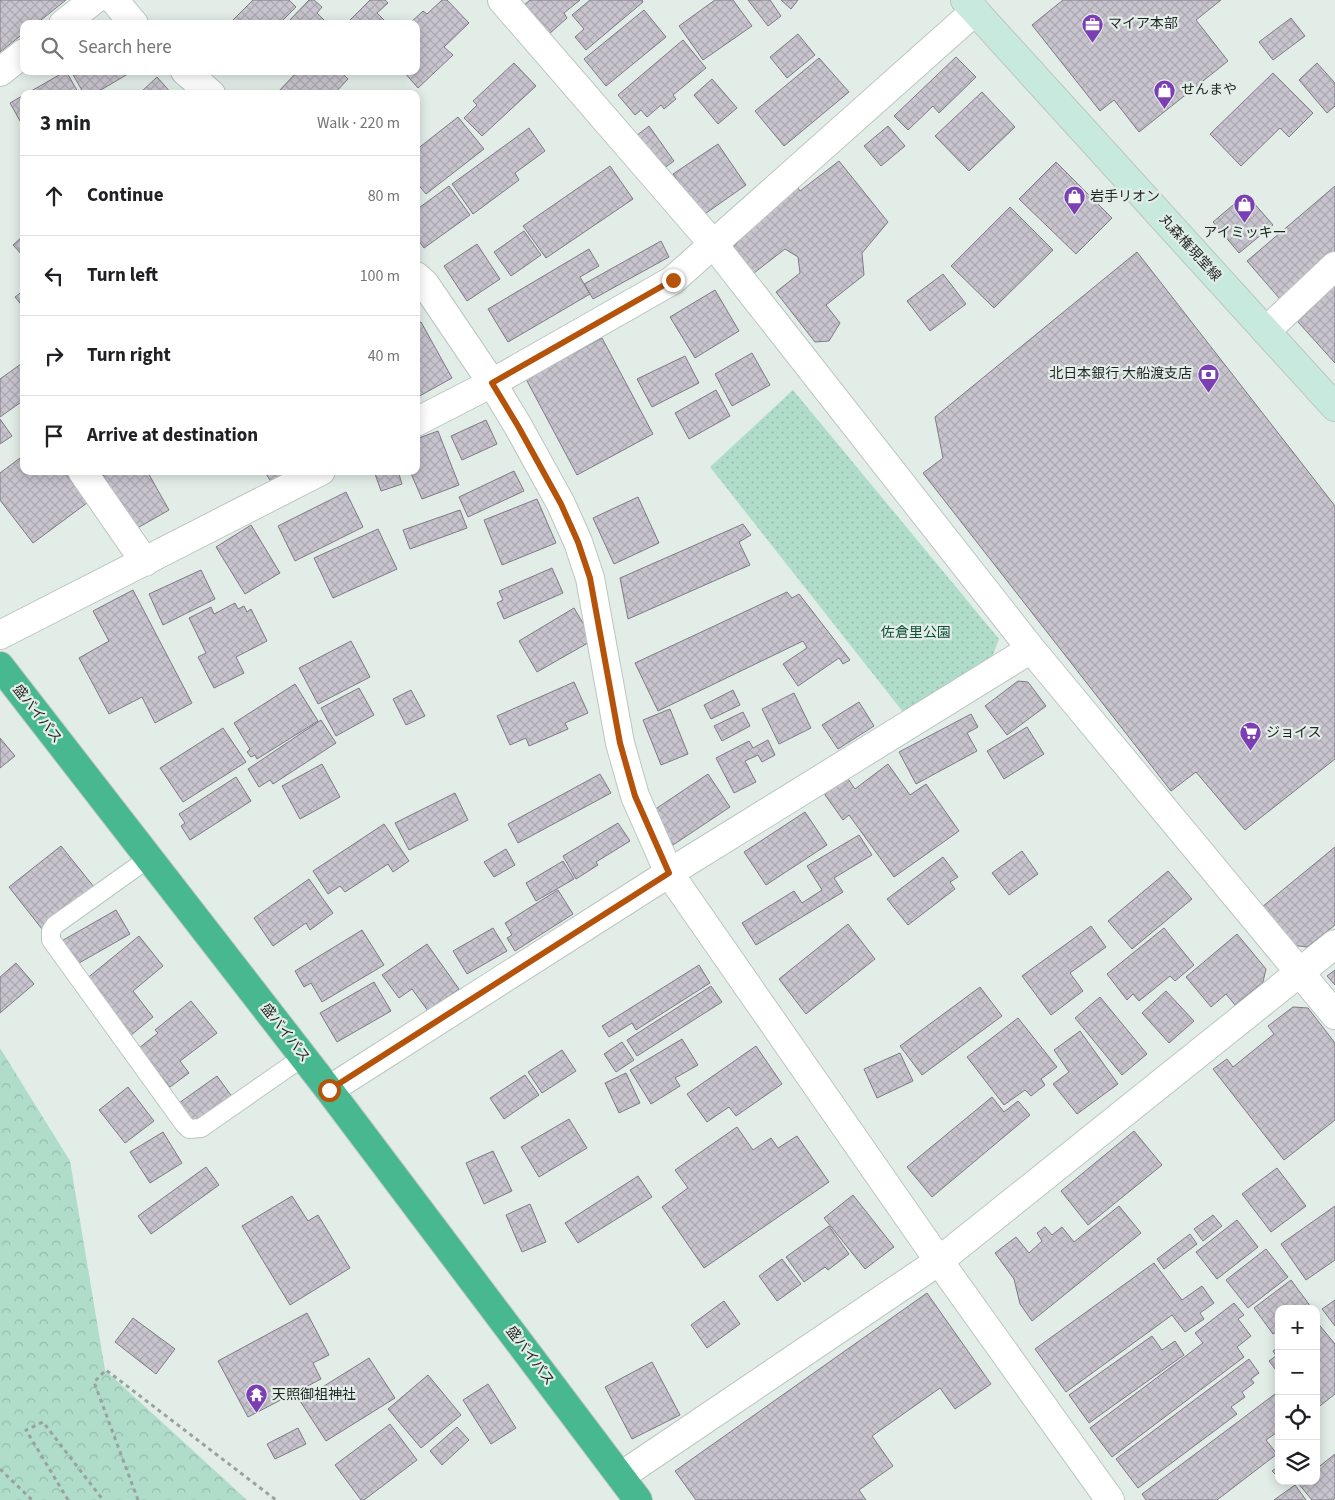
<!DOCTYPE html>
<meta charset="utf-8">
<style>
body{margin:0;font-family:"Source Sans 3","Noto Sans JP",sans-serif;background:#f2f2f2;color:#202124}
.controls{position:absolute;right:15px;bottom:15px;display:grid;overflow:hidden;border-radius:10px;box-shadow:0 2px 12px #0003}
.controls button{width:45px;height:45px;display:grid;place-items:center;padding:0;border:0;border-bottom:1px solid #e0e0e0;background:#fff;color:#202124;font:25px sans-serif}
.stop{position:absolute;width:15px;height:15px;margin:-11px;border:4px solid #b45309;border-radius:50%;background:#fff}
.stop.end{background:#b45309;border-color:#fff;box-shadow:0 1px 5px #0008}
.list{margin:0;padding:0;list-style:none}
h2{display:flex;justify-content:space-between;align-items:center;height:65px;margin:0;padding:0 20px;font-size:21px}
h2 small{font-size:16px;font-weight:400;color:#757577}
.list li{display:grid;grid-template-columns:32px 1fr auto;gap:15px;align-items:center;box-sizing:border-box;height:80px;padding:0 20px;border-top:1px solid #e0e0e0}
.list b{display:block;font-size:19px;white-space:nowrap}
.list em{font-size:16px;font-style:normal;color:#757577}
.icon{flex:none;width:28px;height:28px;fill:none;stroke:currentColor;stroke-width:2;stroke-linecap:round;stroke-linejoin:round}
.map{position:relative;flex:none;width:1335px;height:1500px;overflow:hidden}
.search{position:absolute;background:#fff;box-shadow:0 2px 12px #0003;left:20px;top:20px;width:400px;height:55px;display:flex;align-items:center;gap:12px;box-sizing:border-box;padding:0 18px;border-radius:10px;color:#757577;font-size:19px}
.panel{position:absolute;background:#fff;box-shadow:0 2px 12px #0003;left:20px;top:90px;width:400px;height:385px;border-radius:10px}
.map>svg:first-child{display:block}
.forest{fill:url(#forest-crowns)}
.park{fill:url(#park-dots)}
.building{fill:url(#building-cross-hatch);stroke:#7f7b84}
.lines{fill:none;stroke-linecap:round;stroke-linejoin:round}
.lane-casing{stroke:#bbc6c1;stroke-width:20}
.street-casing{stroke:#bbc6c1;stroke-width:30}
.secondary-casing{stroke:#bbc6c1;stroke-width:30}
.highway-casing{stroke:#c9caca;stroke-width:30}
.path{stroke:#9aa29f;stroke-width:3;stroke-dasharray:4 4;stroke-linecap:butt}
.lane{stroke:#fff;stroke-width:18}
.street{stroke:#fff;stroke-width:28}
.secondary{stroke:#c8eade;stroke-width:28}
.highway{stroke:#48b891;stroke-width:28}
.route{stroke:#b45309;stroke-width:6}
.labels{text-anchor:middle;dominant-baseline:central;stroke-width:4.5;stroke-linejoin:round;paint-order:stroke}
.poi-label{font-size:14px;fill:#1f2322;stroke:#e2ede8;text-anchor:start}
.street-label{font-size:14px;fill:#1f2322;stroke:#e2ede8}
.park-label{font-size:14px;fill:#114e3a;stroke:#e2ede8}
</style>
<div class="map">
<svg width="1335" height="1500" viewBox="0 0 1335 1500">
<defs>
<pattern id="forest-crowns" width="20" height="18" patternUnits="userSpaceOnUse" patternTransform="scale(1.25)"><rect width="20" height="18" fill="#afddc9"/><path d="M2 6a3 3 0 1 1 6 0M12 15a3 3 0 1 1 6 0" fill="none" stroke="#96bdac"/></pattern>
<pattern id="park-dots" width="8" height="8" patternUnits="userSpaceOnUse" patternTransform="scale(1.25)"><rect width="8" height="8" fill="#afddc9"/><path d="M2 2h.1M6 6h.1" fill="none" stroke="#96bdac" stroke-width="1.8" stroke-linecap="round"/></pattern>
<pattern id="building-cross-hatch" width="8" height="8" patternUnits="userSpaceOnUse" patternTransform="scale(1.25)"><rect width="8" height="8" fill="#c8c4ce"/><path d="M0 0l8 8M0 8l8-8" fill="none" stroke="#aba8b1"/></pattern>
</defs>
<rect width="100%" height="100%" fill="#e2ede8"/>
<!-- forest -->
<path class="forest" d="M0,1048L70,1161L105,1370L247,1500H0Z"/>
<!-- park -->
<path class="park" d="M793,390L999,639L992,657L903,712L710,467Z"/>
<!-- building -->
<path class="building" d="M0,0H66L36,24H24V33L0,52Z
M253,0H289L296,7L279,24H229Z
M309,0H314L322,7L317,13L328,24H286Z
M370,0H385L388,3L377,13L388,24H346Z
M442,0H447L469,23L444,47L453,55L418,88L403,71H416V24H409L423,11L427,14Z
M530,0H580L564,13L567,18L548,35L523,6Z
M590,0H642L643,2L586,50L575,37L584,29L572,15Z
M715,0H733L752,26L703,60L679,26Z
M748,0H770L781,16L768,26Z
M781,0H798L791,9Z
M1063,0H1221L1196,20L1228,61L1139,132L1114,100L1100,111L1032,25Z
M644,10L666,37L606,86L584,59Z
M1291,18L1305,36L1273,60L1259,42Z
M798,34L815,55L787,78L770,57Z
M683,40L706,68L673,95L676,99L664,109L661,105L647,117L641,110L635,115L618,95Z
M956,57L976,77L939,113L933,106L908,130L894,116Z
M819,58L849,92L784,146L755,111Z
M514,63L536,86L482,136L464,118L477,105L473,101Z
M1317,63L1335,83V106L1327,113L1299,80Z
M66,71L79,94H26Z
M71,71H133L94,94H84Z
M298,71H347L344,75L348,79L334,94H276Z
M1273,73L1313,113L1289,137L1280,128L1241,166L1210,134Z
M157,77L172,94H139Z
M712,79L737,108L718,124L694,95Z
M982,92L1015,127L969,171L935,136Z
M24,95V128L10,103Z
M458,117L484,149L426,194L416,182V150Z
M649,126L674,161L660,171L636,136Z
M888,126L905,146L881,166L864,146Z
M529,128L545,151L515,173L519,180L473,214L452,184Z
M718,144L746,185L702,216L673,174Z
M839,161L888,222L862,253L864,275L826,305L840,323L829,341L815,342L776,292L800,273L798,257L785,249L754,273L734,247L755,217L796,185L800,191Z
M1056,162L1112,218L1076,254L1019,199Z
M610,166L633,199L546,258L523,226Z
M449,186L470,215L424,248L416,237V210Z
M1335,186V252L1280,299L1247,261Z
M1246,194L1273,225L1239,253L1213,222Z
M1010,207L1053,250L994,308L951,266Z
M524,231L541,255L511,276L494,252Z
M24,235V257L13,245Z
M661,241L669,257L593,299L584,284Z
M477,244L500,279L467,301L444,266Z
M589,249L599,266L580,277L590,294L508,342L488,309Z
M1137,252L1335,506V759L1245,830L1196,772L1171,791L923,473L943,458L935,417Z
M1335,272V363L1290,313Z
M943,274L966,304L930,331L907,301Z
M24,290V308L15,297Z
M715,290L739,331L695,358L670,317Z
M421,322L452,378L416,398V325Z
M602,338L653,434L577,475L526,379Z
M752,353L770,385L732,406L715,374Z
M685,356L699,383L652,407L637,379Z
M21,364L24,368V400L0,417V379Z
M716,390L730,416L689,439L675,413Z
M0,419L12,436L0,444Z
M486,420L497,444L462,460L451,436Z
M438,431L459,485L422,499L410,471H416V439Z
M24,455V471H64L87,503L33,543L0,500V473Z
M101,471H147L169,510L134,530Z
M264,471H292L272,483Z
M374,471H398L402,484L381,491Z
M514,471L524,491L468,517L459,497Z
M346,492L363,527L295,561L278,526Z
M638,497L659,543L614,564L593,518Z
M537,499L556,543L502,565L484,520Z
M460,510L467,528L410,549L403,530Z
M743,524L751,535L739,542L750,565L628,619L620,578Z
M251,525L280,573L245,594L216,547Z
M378,529L397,569L333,598L314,558Z
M552,568L563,593L504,619L497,603L503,600L499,591Z
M201,570L215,599L163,625L149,594Z
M133,590L192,703L155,723L142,697L109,714L79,658L109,641L93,611Z
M787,592L792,598L799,594L850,660L843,664L839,658L798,686L783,664L807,648L803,641L658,711L635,663Z
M235,603L238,609L244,606L247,612L251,609L267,641L236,657L244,673L214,688L198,657L206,653L189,618L211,607L214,614Z
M574,608L593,640L537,672L519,641Z
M351,641L370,677L318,704L299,668Z
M1018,681L1028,682L1046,706L1007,735L985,706Z
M574,682L588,713L565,723L568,729L529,746L526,738L510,745L497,716Z
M295,684L318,721L257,759L255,755L251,757L247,752L250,749L234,723Z
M359,688L374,715L336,736L321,708Z
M411,690L425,716L406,725L393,699Z
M733,690L740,705L711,719L704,705Z
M794,693L811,728L779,744L762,709Z
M859,702L874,726L838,749L822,725Z
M670,709L688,754L661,765L643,720Z
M743,712L750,726L722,741L714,726Z
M971,714L978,727L967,733L977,751L916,784L899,752Z
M321,720L336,743L273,784L270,780L259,787L248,769Z
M1027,727L1044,754L1004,779L987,751Z
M223,728L246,762L183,802L160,768Z
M0,738L15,756L0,768Z
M768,740L775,755L762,762L758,755L745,761L756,782L734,793L716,758L749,741L753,748Z
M322,764L340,797L300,819L282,786Z
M888,764L910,795L926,784L959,831L894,877L849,815L843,820L823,792L846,776L855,789Z
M600,774L611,793L518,843L508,824Z
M708,774L730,807L673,845L651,812Z
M236,777L251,801L190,840L181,826L185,823L179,814Z
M455,793L468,820L409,850L395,823Z
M805,812L827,845L766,885L744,852Z
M618,823L630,841L596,862L598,865L576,879L563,856Z
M384,824L409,861L393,872L388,864L345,892L340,886L328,894L313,871Z
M859,835L872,855L834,878L843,892L756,945L742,923L794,891L802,903L822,890L807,866Z
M61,846L94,887L42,929L9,887Z
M1335,847V925L1307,947L1291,945L1262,907Z
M506,849L515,865L494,877L484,862Z
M1022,851L1038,874L1009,895L992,873Z
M943,857L958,877L950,882L955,889L908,925L887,899Z
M563,861L574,879L536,901L526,883Z
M1168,871L1192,899L1132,949L1108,921Z
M309,879L333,913L310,930L306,923L273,946L254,918Z
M558,890L573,914L515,951L507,938L512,935L505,923Z
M116,910L130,934L72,967L58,943Z
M848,924L875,959L806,1014L779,979Z
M1091,926L1106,947L1070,973L1083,991L1051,1015L1022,976Z
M493,928L507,951L467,974L453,951Z
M1164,928L1194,965L1175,981L1170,976L1139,1001L1133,994L1127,1000L1107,974Z
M362,930L384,965L322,1002L311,983L304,987L295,971Z
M1237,934L1266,969L1263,982L1235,1005L1226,994L1211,1007L1186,977Z
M139,936L163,966L133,991L153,1017L130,1036L85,980Z
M427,944L459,989L428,1011L412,989L399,998L382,975Z
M16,963L34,984L0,1013V977Z
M699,965L710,983L636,1030L632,1023L609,1037L602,1026Z
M1335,970V985L1327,976Z
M374,982L391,1011L337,1042L320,1013Z
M711,986L722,1002L637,1056L627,1040Z
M980,987L1002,1016L922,1075L900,1046Z
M1166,991L1194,1021L1169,1043L1142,1013Z
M1100,997L1147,1054L1122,1075L1075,1018Z
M191,1001L217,1033L180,1061L189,1073L170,1087L139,1048L158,1033L155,1030Z
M1293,1007L1308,1008L1335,1043V1120L1284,1160L1213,1069L1227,1059L1233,1067L1274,1034L1268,1026Z
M1018,1018L1057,1067L1041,1079L1045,1085L1031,1096L1025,1090L1004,1105L967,1057Z
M1080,1031L1118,1084L1077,1114L1053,1084L1069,1072L1054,1050Z
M682,1039L698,1065L675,1078L680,1086L651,1104L630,1070Z
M622,1042L634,1060L616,1072L604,1054Z
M756,1046L782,1084L736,1116L729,1107L707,1122L687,1094Z
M562,1050L576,1071L542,1093L528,1072Z
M900,1053L913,1081L877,1098L864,1069Z
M626,1073L640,1103L619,1113L605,1083Z
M525,1075L539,1095L504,1119L490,1098Z
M217,1076L233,1098L194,1125L179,1103Z
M128,1087L154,1121L125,1143L99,1110Z
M992,1097L1004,1112L1018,1101L1030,1115L932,1197L907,1167Z
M569,1119L587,1148L539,1177L521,1147Z
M737,1127L753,1150L771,1138L778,1148L797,1136L829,1182L704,1268L662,1207L688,1188L675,1170Z
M1134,1131L1162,1165L1088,1225L1061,1191Z
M163,1132L182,1163L150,1183L130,1152Z
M493,1151L512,1191L484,1204L466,1163Z
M206,1167L219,1185L151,1234L138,1216Z
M1277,1168L1306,1206L1271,1232L1242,1194Z
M638,1176L652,1197L578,1243L565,1223Z
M853,1195L894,1247L865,1269L824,1218Z
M292,1196L308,1221L318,1215L350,1268L290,1305L242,1226Z
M530,1204L546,1242L522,1252L506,1215Z
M1119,1206L1141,1233L1032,1321L1020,1304L1014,1279L995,1253L1016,1237L1029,1253L1042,1241L1037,1233L1045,1227L1052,1235L1062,1227L1074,1242Z
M1335,1206V1260L1306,1280L1281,1244Z
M1213,1215L1222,1226L1203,1241L1194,1229Z
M1237,1220L1258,1247L1217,1279L1196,1252Z
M829,1226L849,1254L828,1270L825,1267L804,1282L786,1257Z
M1190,1234L1197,1244L1164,1269L1157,1259Z
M1266,1249L1288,1277L1248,1308L1226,1280Z
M782,1259L801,1284L777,1301L759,1276Z
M1154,1263L1182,1300L1202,1286L1214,1303L1200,1313L1204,1319L1185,1332L1172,1315L1066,1392L1035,1349Z
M1291,1280L1311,1307L1308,1309H1279V1330L1273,1334L1254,1308Z
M927,1293L991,1384L955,1409L940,1388L872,1436L893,1466L859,1490L866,1500H696L675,1471Z
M1335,1300V1326L1322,1309Z
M724,1301L740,1324L707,1348L691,1325Z
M1234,1303L1244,1315L1238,1319L1251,1336L1237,1347L1244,1357L1112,1457L1090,1428L1203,1343L1195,1333Z
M307,1313L329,1355L313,1363L321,1379L248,1417L218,1361Z
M133,1318L175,1349L156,1374L115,1342Z
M1316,1321L1335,1344V1394L1316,1409Z
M1152,1336L1162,1350L1175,1341L1184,1355L1089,1423L1069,1395Z
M1279,1347V1374L1269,1361L1276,1356L1273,1351Z
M369,1358L395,1398L326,1441L300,1401Z
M1249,1359L1259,1373L1251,1379L1254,1383L1242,1392L1245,1397L1231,1407L1237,1414L1138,1488L1116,1459Z
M652,1362L680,1415L632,1439L605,1387Z
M428,1375L461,1415L421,1448L388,1409Z
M488,1384L516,1428L491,1444L463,1400Z
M1279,1391V1437L1276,1433L1266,1440L1277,1454L1217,1500H1146L1142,1494Z
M390,1424L417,1460L364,1500H361L335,1465Z
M457,1427L469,1440L442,1465L430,1451Z
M298,1428L306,1444L275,1459L267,1444Z
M1335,1454V1498L1333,1500H1312L1298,1483L1300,1481H1316V1469Z
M1279,1466V1478L1272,1471Z
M1295,1485L1306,1500H1274Z"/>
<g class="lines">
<defs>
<path id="lane" d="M149,858L55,925L51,931V940L184,1124L189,1129L201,1128L303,1057"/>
<path id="street" d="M114,0L134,24
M502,0L714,245L1031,649L1335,1015
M63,24L94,0
M185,71L211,94
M0,72L24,53
M416,276L425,284L492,383L518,426L561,504L578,542L590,578L620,743L635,796L669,873L939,1261L1110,1500
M1266,331L1335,266
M416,422L492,383L673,280L975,11
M82,471L145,562
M0,635L321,471
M329,1090L669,873L1031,649
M621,1476L939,1261L1335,944"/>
<path id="secondary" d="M965,0L1335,407"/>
<path id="highway" d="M0,666L329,1090L638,1500"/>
</defs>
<!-- lane casing -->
<use href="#lane" class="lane-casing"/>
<!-- street casing -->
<use href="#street" class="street-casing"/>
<!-- secondary casing -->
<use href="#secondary" class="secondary-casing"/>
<!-- highway casing -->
<use href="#highway" class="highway-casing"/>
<!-- path -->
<path class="path" d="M0,1469L32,1500
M68,1500L26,1430L43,1422L103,1500
M138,1500L94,1382L106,1370L276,1500"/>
<!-- lane -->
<use href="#lane" class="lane"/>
<!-- street -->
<use href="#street" class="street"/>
<!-- secondary -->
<use href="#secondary" class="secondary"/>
<!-- highway -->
<use href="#highway" class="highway"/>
</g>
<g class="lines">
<!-- route -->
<path class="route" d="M329,1090L669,873L635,796L620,743L590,578L578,542L561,504L518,426L492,383L673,280"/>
</g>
<!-- icons -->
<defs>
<symbol id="office-pin" viewBox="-11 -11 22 30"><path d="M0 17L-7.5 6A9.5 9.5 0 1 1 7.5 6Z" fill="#7c3eb3" stroke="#e2ede8"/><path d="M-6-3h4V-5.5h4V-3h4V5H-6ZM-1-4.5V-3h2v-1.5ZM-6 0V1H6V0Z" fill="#fff"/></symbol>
<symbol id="shop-pin" viewBox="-11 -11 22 30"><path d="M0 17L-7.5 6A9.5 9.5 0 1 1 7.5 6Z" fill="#7c3eb3" stroke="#e2ede8"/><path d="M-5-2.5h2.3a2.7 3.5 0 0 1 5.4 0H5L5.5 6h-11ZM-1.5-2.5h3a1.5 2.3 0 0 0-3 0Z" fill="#fff"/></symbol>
<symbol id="bank-pin" viewBox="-11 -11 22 30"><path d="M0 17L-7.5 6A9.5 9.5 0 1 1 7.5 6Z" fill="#7c3eb3" stroke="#e2ede8"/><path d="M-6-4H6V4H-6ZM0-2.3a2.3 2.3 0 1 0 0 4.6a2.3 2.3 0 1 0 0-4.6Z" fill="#fff"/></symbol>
<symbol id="supermarket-pin" viewBox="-11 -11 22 30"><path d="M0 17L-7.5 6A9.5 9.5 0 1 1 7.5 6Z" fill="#7c3eb3" stroke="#e2ede8"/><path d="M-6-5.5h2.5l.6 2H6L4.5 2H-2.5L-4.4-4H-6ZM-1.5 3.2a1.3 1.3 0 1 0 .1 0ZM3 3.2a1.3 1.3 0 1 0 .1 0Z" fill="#fff"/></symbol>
<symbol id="temple-pin" viewBox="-11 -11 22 30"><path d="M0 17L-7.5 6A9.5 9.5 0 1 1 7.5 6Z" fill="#7c3eb3" stroke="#e2ede8"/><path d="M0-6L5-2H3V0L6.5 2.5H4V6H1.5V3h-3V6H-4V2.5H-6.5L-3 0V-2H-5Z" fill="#fff"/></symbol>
</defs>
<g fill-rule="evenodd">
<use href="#office-pin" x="1080" y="12" width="25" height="34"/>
<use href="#shop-pin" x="1152" y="78" width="25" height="34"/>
<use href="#shop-pin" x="1062" y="184" width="25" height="34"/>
<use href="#shop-pin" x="1232" y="192" width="25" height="34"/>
<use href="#bank-pin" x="1196" y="362" width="25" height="34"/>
<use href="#supermarket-pin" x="1238" y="720" width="25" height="34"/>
<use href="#temple-pin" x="244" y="1382" width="25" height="34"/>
</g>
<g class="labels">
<!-- poi labels -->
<g class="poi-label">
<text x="1108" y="24">マイア本部</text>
<text x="1181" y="90">せんまや</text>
<text x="1090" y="197">岩手リオン</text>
<text x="1245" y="233" text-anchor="middle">アイミッキー</text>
<text x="1192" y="374" text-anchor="end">北日本銀行 大船渡支店</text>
<text x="1266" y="733">ジョイス</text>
<text x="272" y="1395">天照御祖神社</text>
</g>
<!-- street labels -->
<g class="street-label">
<text transform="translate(1190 248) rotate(48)">丸森権現堂線</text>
<text transform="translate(37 714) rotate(52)">盛バイパス</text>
<text transform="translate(285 1033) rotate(52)">盛バイパス</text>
<text transform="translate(530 1356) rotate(53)">盛バイパス</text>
</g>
<!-- park labels -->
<g class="park-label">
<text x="916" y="633">佐倉里公園</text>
</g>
</g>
</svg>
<div class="controls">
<button>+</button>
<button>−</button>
<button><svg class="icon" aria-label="locate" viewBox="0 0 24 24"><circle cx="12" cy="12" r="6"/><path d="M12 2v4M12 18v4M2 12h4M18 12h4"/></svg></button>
<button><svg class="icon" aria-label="layers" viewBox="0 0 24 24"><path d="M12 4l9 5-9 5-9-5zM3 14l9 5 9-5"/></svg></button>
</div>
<div class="stop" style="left:329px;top:1090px"></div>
<div class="stop end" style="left:673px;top:280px"></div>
<div class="search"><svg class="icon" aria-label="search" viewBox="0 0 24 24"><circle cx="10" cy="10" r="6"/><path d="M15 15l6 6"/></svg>Search here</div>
<section class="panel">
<h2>3 min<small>Walk · 220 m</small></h2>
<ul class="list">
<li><svg class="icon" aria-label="ahead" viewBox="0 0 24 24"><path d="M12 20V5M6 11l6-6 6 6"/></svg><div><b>Continue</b></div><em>80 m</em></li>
<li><svg class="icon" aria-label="left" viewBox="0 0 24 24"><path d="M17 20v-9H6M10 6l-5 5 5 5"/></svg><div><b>Turn left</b></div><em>100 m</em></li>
<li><svg class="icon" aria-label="right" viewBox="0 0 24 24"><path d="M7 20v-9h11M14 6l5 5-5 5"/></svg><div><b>Turn right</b></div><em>40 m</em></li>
<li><svg class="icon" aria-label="arrive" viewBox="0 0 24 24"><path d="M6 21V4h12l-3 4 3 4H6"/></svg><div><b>Arrive at destination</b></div></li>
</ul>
</section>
</div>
